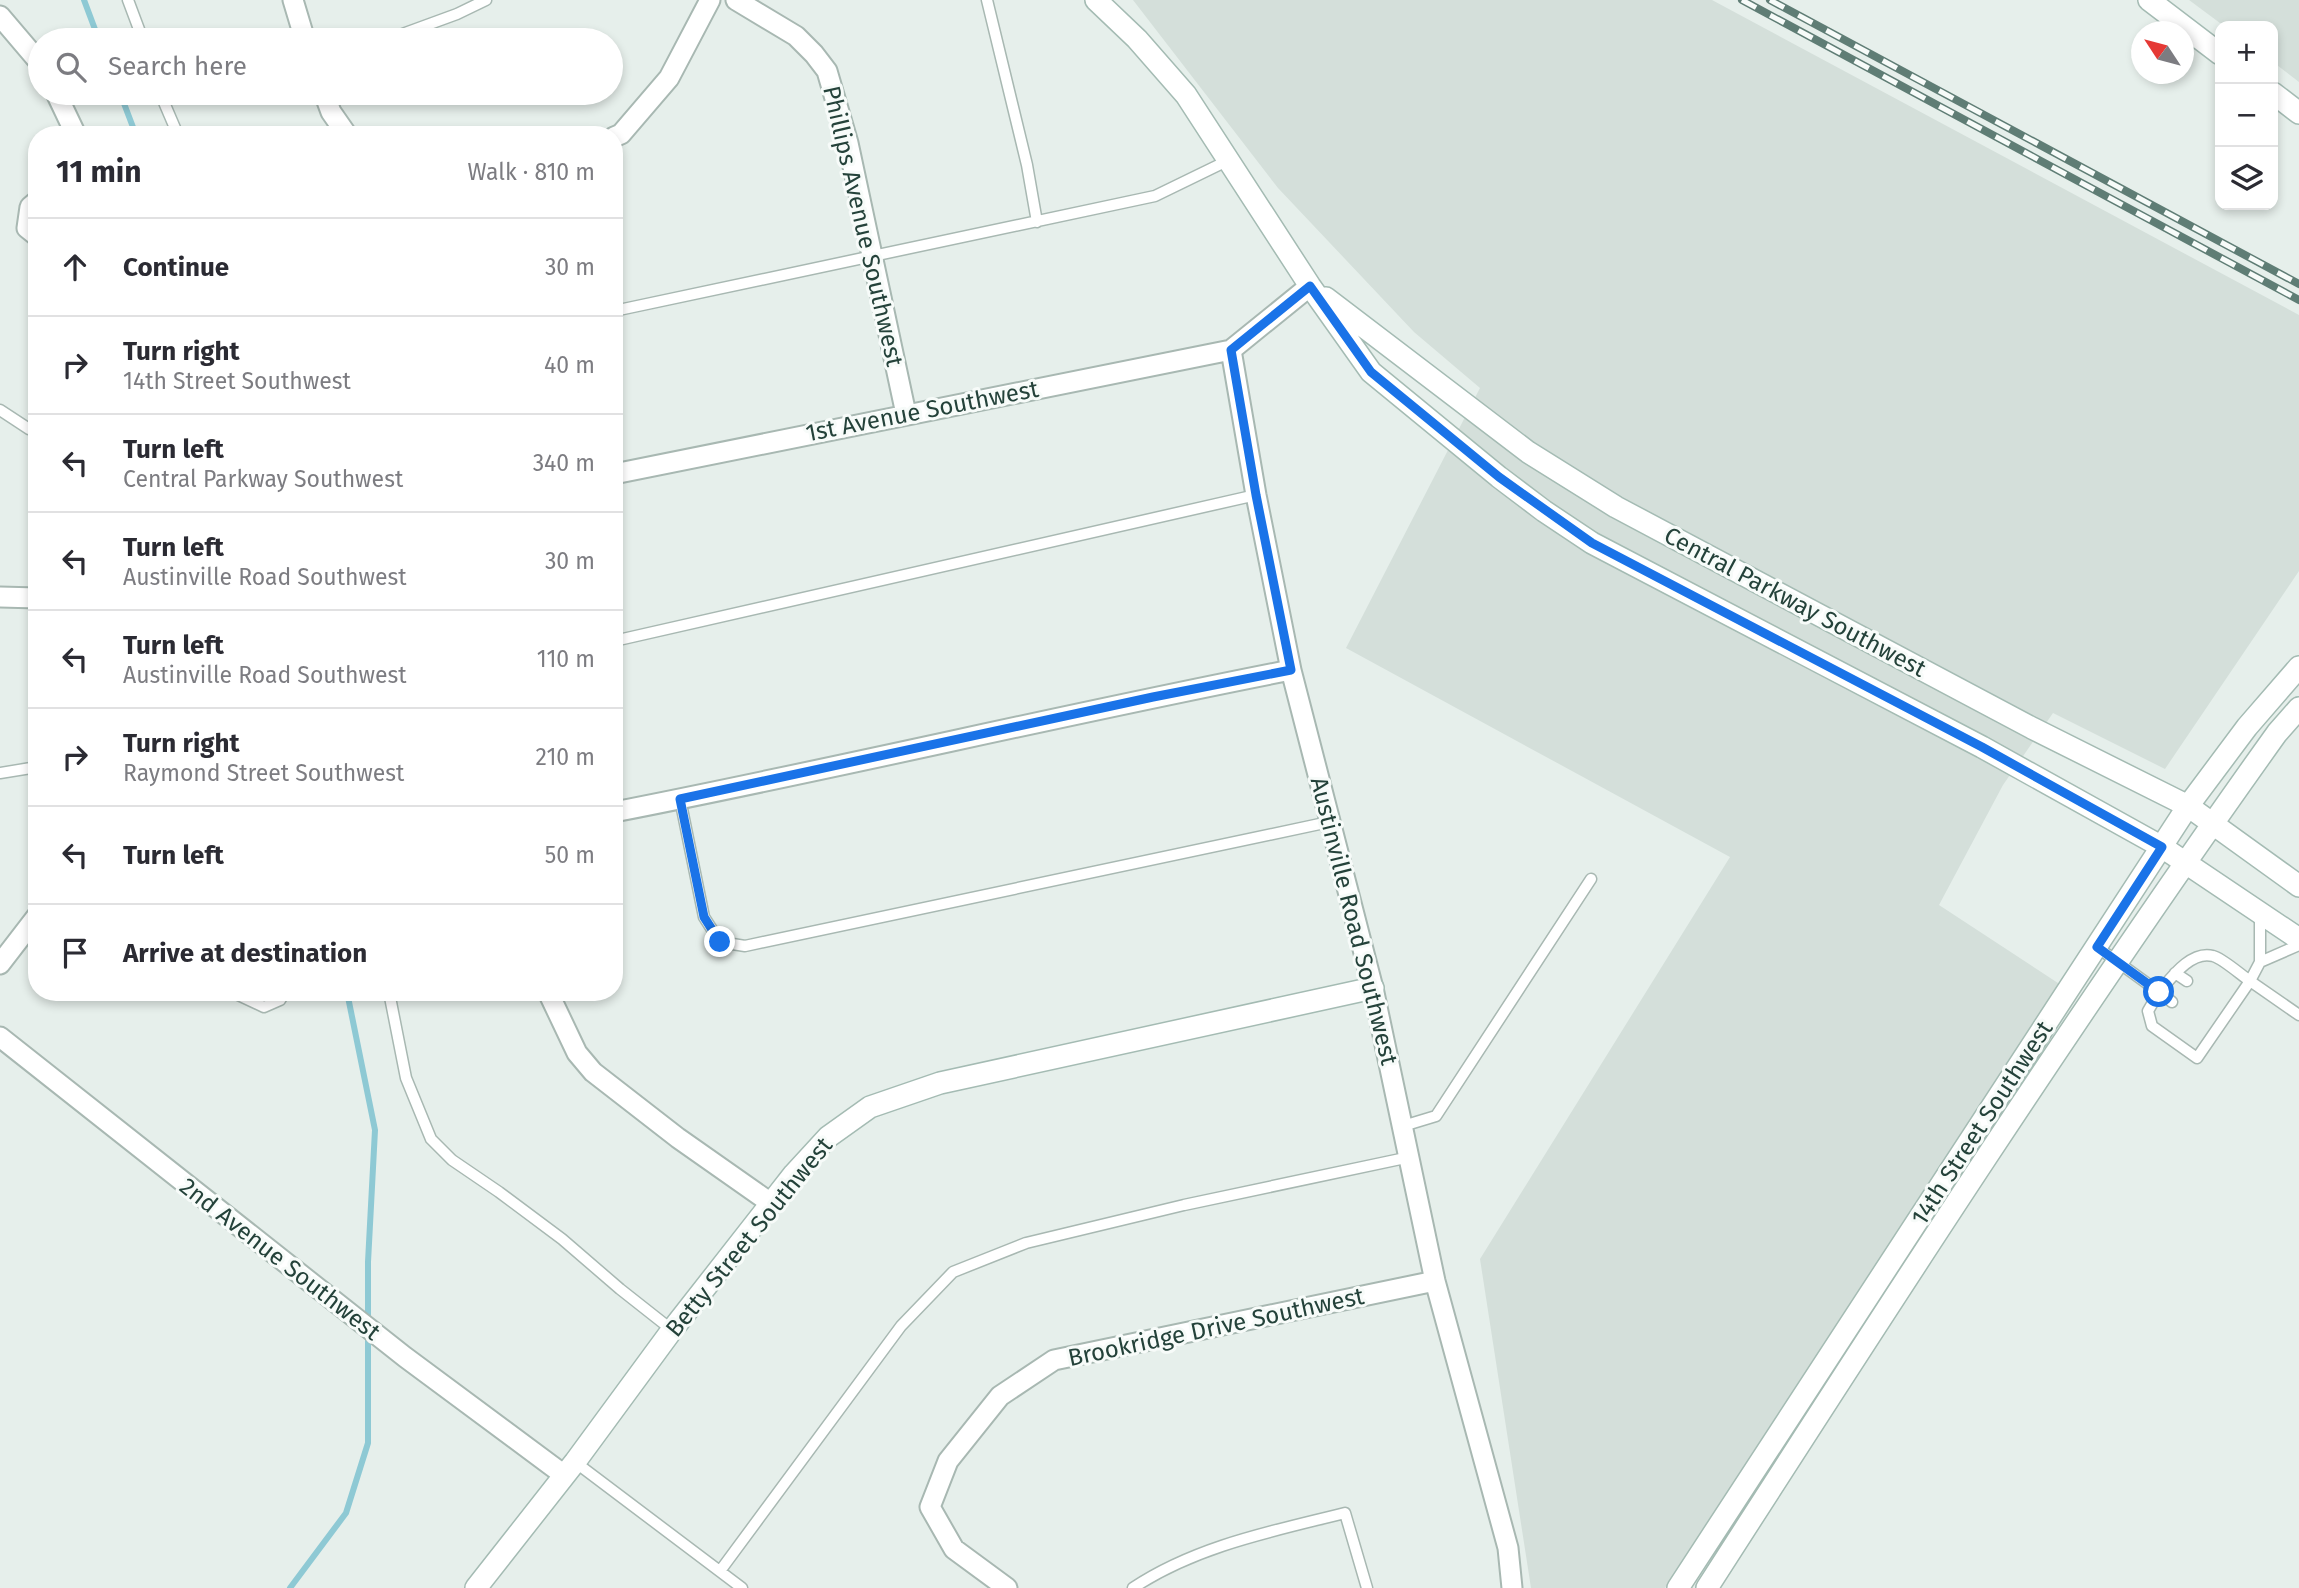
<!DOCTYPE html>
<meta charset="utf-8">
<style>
body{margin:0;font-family:"Fira Sans",sans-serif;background:#f2f2f3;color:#2b2b33}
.controls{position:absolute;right:21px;top:21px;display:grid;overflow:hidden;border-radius:14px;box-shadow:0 4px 10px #0003}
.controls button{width:63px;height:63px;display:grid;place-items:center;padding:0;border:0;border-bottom:2px solid #e1e1e2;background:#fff;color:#2b2b33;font:35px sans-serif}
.compass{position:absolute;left:2131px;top:21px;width:63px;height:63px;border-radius:50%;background:#fff;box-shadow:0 4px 10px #0003;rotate:306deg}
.stop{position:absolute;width:21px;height:21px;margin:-16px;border:5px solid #1a73e8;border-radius:50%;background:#fff}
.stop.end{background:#1a73e8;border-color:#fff;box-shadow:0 2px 7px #0008}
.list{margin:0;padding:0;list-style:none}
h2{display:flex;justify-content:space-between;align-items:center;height:91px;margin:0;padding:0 28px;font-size:30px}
h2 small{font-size:23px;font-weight:400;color:#7c7c81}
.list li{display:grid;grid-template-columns:46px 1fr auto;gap:21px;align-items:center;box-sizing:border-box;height:98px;padding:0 28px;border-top:2px solid #e1e1e2}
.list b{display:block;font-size:26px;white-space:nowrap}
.list p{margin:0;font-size:23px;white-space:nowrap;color:#7c7c81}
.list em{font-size:23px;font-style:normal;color:#7c7c81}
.icon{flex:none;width:38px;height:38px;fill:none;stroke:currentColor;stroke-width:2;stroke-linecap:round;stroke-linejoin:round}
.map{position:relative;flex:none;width:2299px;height:1588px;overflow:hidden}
.search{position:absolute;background:#fff;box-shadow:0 4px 10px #0003;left:28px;top:28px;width:595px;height:77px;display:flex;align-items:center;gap:18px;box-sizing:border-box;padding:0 24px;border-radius:38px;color:#7c7c81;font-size:26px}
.panel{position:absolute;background:#fff;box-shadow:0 4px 10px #0003;left:28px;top:126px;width:595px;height:875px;border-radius:28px}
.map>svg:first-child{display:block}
.built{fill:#d4dfda}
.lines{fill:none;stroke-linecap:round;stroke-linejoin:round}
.stream{stroke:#8ec9d4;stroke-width:6}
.lane-casing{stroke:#a8b8b2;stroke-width:13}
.street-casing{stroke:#a8b8b2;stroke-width:23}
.secondary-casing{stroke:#a4bbb3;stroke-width:24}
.lane{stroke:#fff;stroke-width:10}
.street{stroke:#fff;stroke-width:19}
.secondary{stroke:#fff;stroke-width:21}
.rail-casing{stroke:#5f7d75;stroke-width:8}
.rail{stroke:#f7fbf9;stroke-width:5;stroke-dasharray:16;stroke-linecap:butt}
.route{stroke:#1a73e8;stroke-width:9}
.labels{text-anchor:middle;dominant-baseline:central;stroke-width:6;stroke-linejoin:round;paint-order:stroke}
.street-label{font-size:24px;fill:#24423a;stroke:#f7fbf9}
</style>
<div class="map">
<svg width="2299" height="1588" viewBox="0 0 2299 1588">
<rect width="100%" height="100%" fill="#e6efeb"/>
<!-- built -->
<path class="built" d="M1133,0H1712L2299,315V571L2165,769L2053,713L2003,785L1939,905L2061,985L1665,1588H1531L1480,1259L1730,857L1346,648L1480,388L1414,332L1278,188Z
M2189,0H2299V82L2273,62V26H2224Z"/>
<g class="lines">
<!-- stream -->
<path class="stream" d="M84,0L99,40
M120,93L136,135
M347,992L375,1130L368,1262V1321
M290,1588L346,1513L368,1443V1332"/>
<defs>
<path id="lane" d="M128,0L143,40
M987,0L1027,165L1037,222
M386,40L457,14L486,0
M160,93L178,135
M614,311L1155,196L1229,160
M0,410L29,429L37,430
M614,641L1256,495
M0,773L37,767
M680,799L704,917L720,942L745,946L1329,822
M2260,913V962L2299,945
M2097,947L2159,992L2148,1011L2152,1026L2197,1058L2250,981L2299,1015
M2175,973L2187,981
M232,992L264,1007L280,1000L285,992
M389,992L406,1078L431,1139L452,1160L499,1192L562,1239L620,1289L672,1330
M2172,1002L2159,992C2171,978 2191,950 2213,956C2222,958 2241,975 2250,981L2260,962
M1403,1126L1436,1116L1591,879
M575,1462L742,1588
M720,1571L901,1326L953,1272L1026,1243L1184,1205L1410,1157
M1133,1588C1196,1546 1273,1531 1345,1513L1367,1588"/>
<path id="street" d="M293,0L305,40
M736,0L796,36L814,54L827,71L848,143L906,414
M0,16L40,63
M56,93L76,135
M324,93L331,112L347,135
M614,137L621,134L669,78L710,0
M37,201L30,207L27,228L37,236
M1231,350L1256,495L1291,670L1373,988L1435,1281L1508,1548L1512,1588
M614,474L1231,350L1310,286
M0,597L37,598
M614,812C840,768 1065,714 1291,670
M0,964L37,916
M548,992L577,1053L593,1072L678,1138L772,1204
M0,1037L405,1357L564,1475
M1007,1588L954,1549L930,1507L948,1461L1000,1396L1054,1360L1435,1281"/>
<path id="secondary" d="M1096,0L1137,39L1186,95L1310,286L1371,372L1499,477L1544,511L1592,543L1982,747L2162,847L2299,939
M2149,0L2220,54
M2273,93L2299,113
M1326,298L1528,452L1616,507L2032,728L2188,806L2299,886
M476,1588L575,1462L672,1330L794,1174L828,1137L870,1107L940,1083L1373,988
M1678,1588L2188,806L2247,727L2299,667
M1707,1588C1892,1300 2078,1011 2277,733L2299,708"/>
</defs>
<!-- lane casing -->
<use href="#lane" class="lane-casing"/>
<!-- street casing -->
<use href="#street" class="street-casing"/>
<!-- secondary casing -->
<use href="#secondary" class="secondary-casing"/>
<!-- lane -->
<use href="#lane" class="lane"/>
<!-- street -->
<use href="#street" class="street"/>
<!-- secondary -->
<use href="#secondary" class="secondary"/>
<defs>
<path id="rail" d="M1742,0L2299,300
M1770,0L2299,284"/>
</defs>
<!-- rail casing -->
<use href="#rail" class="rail-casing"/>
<!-- rail -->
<use href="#rail" class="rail"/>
</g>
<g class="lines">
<!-- route -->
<path class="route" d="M720,942L704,917L680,799L1153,697L1291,670L1256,495L1231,350L1310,286L1371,372L1499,477L1592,543L1982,747L2162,847L2097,947L2159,992"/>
</g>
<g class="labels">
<!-- street labels -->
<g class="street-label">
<text transform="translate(863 226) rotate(77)">Phillips Avenue Southwest</text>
<text transform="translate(922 411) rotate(-11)">1st Avenue Southwest</text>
<text transform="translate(1795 602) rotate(28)">Central Parkway Southwest</text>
<text transform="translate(1354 921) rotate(76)">Austinville Road Southwest</text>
<text transform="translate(1982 1123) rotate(-57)">14th Street Southwest</text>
<text transform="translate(749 1237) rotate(-51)">Betty Street Southwest</text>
<text transform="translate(280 1259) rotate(38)">2nd Avenue Southwest</text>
<text transform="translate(1216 1327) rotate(-12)">Brookridge Drive Southwest</text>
</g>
</g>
</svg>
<div class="controls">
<button>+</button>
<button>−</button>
<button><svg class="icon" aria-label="layers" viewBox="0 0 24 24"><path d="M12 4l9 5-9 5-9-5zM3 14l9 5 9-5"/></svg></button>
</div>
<svg class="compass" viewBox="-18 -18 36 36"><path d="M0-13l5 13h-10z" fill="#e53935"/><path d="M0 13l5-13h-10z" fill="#7c7c81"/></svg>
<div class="stop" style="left:2159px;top:992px"></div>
<div class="stop end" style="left:720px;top:942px"></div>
<div class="search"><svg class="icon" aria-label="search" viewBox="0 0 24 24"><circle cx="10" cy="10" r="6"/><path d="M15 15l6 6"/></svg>Search here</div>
<section class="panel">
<h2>11 min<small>Walk · 810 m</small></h2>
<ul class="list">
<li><svg class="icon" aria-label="ahead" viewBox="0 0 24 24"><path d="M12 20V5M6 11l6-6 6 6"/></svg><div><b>Continue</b></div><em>30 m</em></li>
<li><svg class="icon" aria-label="right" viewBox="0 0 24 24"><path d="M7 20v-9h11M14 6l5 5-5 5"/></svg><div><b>Turn right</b><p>14th Street Southwest</p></div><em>40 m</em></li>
<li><svg class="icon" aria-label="left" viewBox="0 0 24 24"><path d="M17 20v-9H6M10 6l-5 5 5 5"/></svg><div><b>Turn left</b><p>Central Parkway Southwest</p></div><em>340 m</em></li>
<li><svg class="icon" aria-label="left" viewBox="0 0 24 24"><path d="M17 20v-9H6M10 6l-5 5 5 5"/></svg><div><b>Turn left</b><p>Austinville Road Southwest</p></div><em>30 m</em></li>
<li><svg class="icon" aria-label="left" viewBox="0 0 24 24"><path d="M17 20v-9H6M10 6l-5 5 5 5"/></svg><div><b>Turn left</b><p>Austinville Road Southwest</p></div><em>110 m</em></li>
<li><svg class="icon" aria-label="right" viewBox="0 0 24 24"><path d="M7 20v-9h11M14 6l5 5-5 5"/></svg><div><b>Turn right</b><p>Raymond Street Southwest</p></div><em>210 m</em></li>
<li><svg class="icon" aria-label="left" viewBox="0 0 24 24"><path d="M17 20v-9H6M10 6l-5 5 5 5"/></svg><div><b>Turn left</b></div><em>50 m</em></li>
<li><svg class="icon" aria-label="arrive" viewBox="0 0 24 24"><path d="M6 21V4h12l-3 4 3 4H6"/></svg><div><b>Arrive at destination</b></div></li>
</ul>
</section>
</div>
